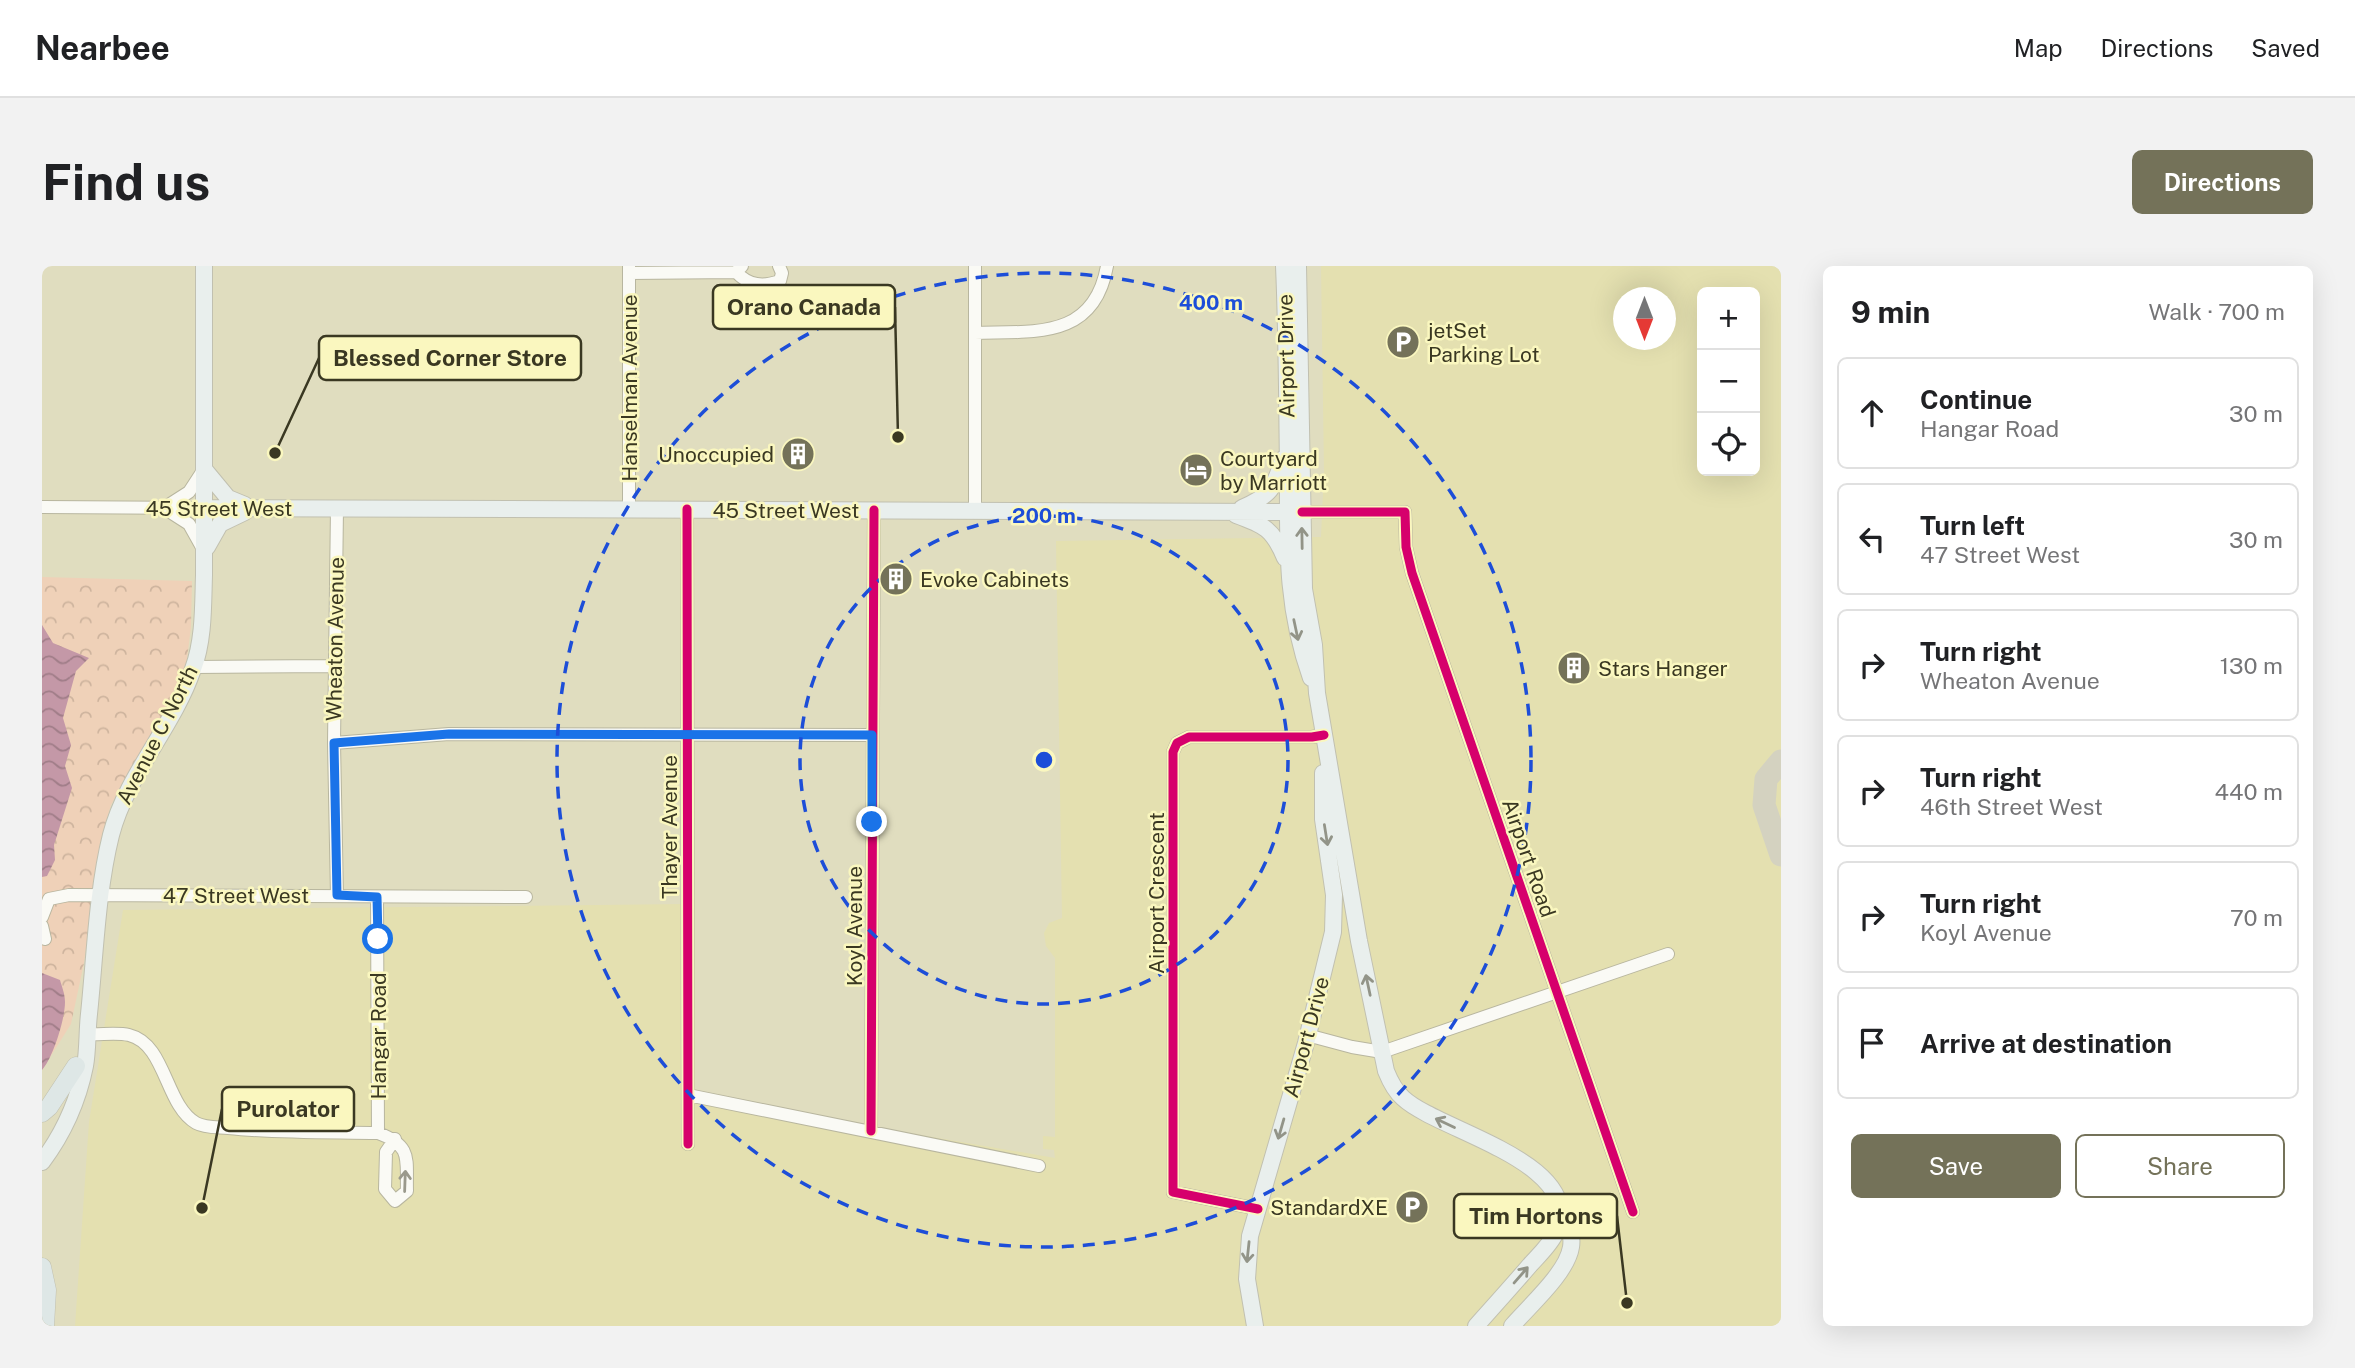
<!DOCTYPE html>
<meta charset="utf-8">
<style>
body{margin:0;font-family:"Public Sans",sans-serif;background:#f2f2f2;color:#202124}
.controls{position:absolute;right:21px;top:21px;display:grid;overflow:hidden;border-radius:10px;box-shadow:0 7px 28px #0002}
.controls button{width:63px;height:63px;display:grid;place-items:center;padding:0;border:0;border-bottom:2px solid #e0e0e0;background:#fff;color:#202124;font:35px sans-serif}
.compass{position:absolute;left:1571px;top:21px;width:63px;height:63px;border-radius:50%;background:#fff;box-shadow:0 7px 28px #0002;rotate:180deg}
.stop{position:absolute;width:21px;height:21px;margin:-16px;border:5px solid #1a73e8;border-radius:50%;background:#fff}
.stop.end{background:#1a73e8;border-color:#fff;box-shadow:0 2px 7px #0008}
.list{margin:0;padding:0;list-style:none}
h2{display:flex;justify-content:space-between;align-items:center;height:91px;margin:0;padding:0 28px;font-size:30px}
h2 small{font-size:23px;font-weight:400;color:#757577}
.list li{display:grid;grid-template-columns:46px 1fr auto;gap:21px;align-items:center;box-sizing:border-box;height:112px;margin:0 14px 14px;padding:0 14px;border:2px solid #e0e0e0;border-radius:10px}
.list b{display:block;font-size:26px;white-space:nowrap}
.list p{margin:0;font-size:23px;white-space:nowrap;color:#757577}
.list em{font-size:23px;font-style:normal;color:#757577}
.actions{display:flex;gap:14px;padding:21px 28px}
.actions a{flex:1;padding:16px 0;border:2px solid #747259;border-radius:10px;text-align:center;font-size:24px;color:#747259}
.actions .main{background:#747259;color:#fff}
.icon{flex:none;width:38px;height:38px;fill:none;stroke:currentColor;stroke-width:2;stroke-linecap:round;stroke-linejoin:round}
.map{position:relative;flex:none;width:1739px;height:1060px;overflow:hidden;border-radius:10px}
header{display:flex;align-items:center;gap:42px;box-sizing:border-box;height:98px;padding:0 35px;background:#fff;border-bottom:2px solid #e0e0e0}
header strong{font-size:33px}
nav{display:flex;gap:38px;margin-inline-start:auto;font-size:24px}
.intro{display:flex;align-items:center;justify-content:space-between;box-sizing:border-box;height:168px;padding:0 42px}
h1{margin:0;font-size:49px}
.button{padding:18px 32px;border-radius:10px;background:#747259;color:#fff;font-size:24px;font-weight:700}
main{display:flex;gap:42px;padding:0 42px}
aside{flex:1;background:#fff;border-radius:10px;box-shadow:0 7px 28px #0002}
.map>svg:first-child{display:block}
.built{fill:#e4e0b0;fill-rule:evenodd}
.park{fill:url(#park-crowns)}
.water{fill:url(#water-waves)}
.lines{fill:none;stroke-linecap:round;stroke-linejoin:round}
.taxiway{stroke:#d4d2c0;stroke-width:23}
.minor-casing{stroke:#b8b69f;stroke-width:14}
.major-casing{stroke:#c1c0b0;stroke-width:18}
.highway-casing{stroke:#c1c0b0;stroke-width:19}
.minor{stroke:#fafaf5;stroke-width:12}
.major{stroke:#e9efed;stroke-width:16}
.highway{stroke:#dee7e6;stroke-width:18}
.cycleway-casing{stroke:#faf7bf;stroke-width:13}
.cycleway{stroke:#d6006c;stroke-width:9}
.oneway{stroke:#929488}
.oneway2{stroke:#9a998c}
.route{stroke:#1a73e8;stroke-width:9}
.ring{fill:none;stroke:#1d4ed8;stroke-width:3.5;stroke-dasharray:12 9}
.labels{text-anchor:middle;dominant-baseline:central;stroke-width:5;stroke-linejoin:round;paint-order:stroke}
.poi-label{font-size:21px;fill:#3a3822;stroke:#faf7bf;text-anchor:start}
.street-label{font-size:21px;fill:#3a3822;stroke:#faf7bf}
.centre{fill:#1d4ed8;stroke:#faf7bf;stroke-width:3.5}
.ring-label{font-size:21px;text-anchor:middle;font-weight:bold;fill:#1d4ed8;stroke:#faf7bf;stroke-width:5;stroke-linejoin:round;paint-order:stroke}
.leader{fill:none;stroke:#3a3822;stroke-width:2.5}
.callout-dot{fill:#3a3822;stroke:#faf7bf;stroke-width:2.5}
.callout{fill:#faf7bf;stroke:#3a3822;stroke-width:2.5}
.callout-label{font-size:23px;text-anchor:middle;font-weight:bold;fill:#3a3822}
</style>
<header>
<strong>Nearbee</strong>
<nav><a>Map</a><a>Directions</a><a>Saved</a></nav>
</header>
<div class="intro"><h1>Find us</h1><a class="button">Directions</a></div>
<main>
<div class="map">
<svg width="1739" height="1060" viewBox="0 0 1739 1060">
<defs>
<pattern id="park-crowns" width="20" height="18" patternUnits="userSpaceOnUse" patternTransform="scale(1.75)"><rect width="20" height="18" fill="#efd1b8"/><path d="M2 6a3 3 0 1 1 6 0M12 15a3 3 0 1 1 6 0" fill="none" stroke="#ceb49e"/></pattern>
<pattern id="water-waves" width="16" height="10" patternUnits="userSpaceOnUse" patternTransform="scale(1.75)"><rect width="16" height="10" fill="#c498a7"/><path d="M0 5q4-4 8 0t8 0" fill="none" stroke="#a07d88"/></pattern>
</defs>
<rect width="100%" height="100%" fill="#e0ddbf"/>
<!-- built -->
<path class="built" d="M1279,0H1739V1060H33L47,856L81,644L645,638L646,829L1013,892L1012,884L1001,883V870L1013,871V692L1004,680L1002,667L1007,657L1020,652L1014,275L1279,271L1282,206ZM1660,26H1713V205H1660ZM1582,32H1624V74H1582Z"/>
<!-- park -->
<path class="park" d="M0,311L150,315L149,361L144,401L127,441L69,539L58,578L42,697L29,758L0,804Z"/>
<!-- water -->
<path class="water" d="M0,359L11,377L47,392L34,405L21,452L29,479L23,500L30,522L12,579L13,594L5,610L0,611Z
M0,707L18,714C20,721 23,728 23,736C23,753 11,792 0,804Z"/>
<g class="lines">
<!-- taxiway -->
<path class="taxiway" d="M1739,495L1724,513L1722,539L1739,589"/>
<defs>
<path id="minor" d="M933,0V244
M694,6C707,20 721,21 738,15L740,7L737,0
M587,7L694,6L700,0
M933,67C992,65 1052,74 1065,0
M0,241L163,242
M122,242L147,258L161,283
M122,242L147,226L162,203
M295,242L292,477L295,630
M587,243V0
M645,243L646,878
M1260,246H1363L1364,281L1370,307L1591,946
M152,401L293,400
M292,477L407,468L830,469
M335,631L336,867C371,880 364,893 365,925L353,935L343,923L344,886L353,873
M0,651L7,633L27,629L484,631
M0,660L3,673
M44,768C58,769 75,766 87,769C124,778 123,839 154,857C163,862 176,861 186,862C235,867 286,866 336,867
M1265,769L1310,781L1340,786L1626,688
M646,829L997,900
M829,865L832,244
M1216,943L1131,926V486L1135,477L1147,471H1270L1282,469"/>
<path id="major" d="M1242,0C1245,67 1245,135 1246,202C1246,278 1243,339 1269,412
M1256,0L1262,323L1272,379L1275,427L1317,675L1344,805C1348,815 1353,825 1361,832C1396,865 1545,896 1514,966C1509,978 1497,989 1488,999C1470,1020 1452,1040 1434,1060
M162,203L186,232L203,239
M163,242L1260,246
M1200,242C1229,229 1232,223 1241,193
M1194,249C1222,259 1231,263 1243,292
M165,281L178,258L203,246
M0,896C21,868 36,835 43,800C46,784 45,765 47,748C53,690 55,625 69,569C85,508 131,462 151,403C162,374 161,339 162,309V0
M1213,1060L1205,1013L1208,970L1264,777L1291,666L1292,629L1281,553V507
M1470,1060C1487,1040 1525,1007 1529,981C1531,969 1526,956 1522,944"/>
<path id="highway" d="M0,847L7,841L34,800
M0,1001L5,1024L3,1060"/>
</defs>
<!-- minor casing -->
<use href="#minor" class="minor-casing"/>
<!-- major casing -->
<use href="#major" class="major-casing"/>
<!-- highway casing -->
<use href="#highway" class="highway-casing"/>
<!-- minor -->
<use href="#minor" class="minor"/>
<!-- major -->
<use href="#major" class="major"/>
<!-- highway -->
<use href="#highway" class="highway"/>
<defs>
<path id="cycleway" d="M645,243L646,878
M1260,246H1363L1364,281L1370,307L1591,946
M829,865L832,244
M1216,943L1131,926V486L1135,477L1147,471H1270L1282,469"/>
</defs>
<!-- cycleway casing -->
<use href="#cycleway" class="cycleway-casing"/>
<!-- cycleway -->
<use href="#cycleway" class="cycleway"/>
</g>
<!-- one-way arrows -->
<defs><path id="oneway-shaft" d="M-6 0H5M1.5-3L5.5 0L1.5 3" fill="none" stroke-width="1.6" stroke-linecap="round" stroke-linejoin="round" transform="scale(1.75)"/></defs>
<g class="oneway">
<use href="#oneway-shaft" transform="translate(1260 272) rotate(-91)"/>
<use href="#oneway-shaft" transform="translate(1254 364) rotate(78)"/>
<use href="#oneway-shaft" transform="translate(1284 569) rotate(81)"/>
<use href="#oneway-shaft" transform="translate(1326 719) rotate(-102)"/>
<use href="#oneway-shaft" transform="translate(1403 857) rotate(-155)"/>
<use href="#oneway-shaft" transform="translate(1239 863) rotate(106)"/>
<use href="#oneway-shaft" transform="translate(1206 986) rotate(96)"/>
<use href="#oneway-shaft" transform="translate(1479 1009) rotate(-49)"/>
</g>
<use class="oneway2" href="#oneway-shaft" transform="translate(363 915) rotate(-88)"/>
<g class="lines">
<!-- route -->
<path class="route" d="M336,673L335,631L295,629L292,477L407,468L830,469V556"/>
</g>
<!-- distance rings -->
<g class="ring">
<circle cx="1002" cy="494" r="244"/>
<circle cx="1002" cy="494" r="487"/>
</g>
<!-- icons -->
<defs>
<symbol id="parking-disc" viewBox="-11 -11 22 22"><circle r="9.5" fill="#747259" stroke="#faf7bf"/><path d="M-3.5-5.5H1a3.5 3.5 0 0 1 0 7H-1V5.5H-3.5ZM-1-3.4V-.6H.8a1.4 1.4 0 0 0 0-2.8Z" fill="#fff"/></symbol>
<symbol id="building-disc" viewBox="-11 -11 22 22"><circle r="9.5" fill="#747259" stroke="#faf7bf"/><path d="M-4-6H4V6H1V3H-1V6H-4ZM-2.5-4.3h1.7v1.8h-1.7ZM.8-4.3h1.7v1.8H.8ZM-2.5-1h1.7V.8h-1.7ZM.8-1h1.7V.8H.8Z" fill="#fff"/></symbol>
<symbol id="hotel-disc" viewBox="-11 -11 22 22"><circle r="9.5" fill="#747259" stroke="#faf7bf"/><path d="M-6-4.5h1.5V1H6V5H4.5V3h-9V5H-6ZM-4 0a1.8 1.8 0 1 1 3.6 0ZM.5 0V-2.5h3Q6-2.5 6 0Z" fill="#fff"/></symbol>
</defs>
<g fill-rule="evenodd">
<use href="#parking-disc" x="1342" y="57" width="38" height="38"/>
<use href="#building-disc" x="737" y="169" width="38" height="38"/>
<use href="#hotel-disc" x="1135" y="185" width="38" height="38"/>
<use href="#building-disc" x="835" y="294" width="38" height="38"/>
<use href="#building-disc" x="1513" y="383" width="38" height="38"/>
<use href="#parking-disc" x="1351" y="922" width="38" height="38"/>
</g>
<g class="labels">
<!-- poi labels -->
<g class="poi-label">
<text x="1386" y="64">jetSet<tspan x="1386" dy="24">Parking Lot</tspan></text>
<text x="732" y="188" text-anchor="end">Unoccupied</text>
<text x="1178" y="192">Courtyard<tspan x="1178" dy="24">by Marriott</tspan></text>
<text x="878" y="313">Evoke Cabinets</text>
<text x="1556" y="402">Stars Hanger</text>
<text x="1346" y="941" text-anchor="end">StandardXE</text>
</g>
<!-- street labels -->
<g class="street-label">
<text transform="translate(1244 90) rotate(-91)">Airport Drive</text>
<text transform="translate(587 122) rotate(-90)">Hanselman Avenue</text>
<text x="177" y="242">45 Street West</text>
<text x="744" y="244">45 Street West</text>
<text transform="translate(293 373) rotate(-89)">Wheaton Avenue</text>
<text transform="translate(115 469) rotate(-63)">Avenue C North</text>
<text transform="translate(627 561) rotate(-90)">Thayer Avenue</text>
<text transform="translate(1487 592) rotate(71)">Airport Road</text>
<text transform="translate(1114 627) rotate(-90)">Airport Crescent</text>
<text x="194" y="629">47 Street West</text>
<text transform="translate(812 660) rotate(-90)">Koyl Avenue</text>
<text transform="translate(336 770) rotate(-90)">Hangar Road</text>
<text transform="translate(1264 771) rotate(-75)">Airport Drive</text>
</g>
</g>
<circle cx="1002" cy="494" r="10" class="centre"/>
<g class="ring-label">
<text x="1169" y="44">400 m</text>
<text x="1002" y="257">200 m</text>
</g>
<!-- callouts -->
<path class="leader" d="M856 171L853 41M233 187L277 92M160 942L180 843M1585 1037L1575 950"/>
<g class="callout-dot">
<circle cx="856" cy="171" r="7"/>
<circle cx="233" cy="187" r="7"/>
<circle cx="160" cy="942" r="7"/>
<circle cx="1585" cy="1037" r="7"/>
</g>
<g class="callout">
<rect x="671" y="19" width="182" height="44" rx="7"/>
<rect x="277" y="70" width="262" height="44" rx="7"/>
<rect x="180" y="821" width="132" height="44" rx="7"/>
<rect x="1412" y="928" width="163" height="44" rx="7"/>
</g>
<g class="callout-label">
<text x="762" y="49">Orano Canada</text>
<text x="408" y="100">Blessed Corner Store</text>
<text x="246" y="851">Purolator</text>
<text x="1494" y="958">Tim Hortons</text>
</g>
</svg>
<div class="controls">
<button>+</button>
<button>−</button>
<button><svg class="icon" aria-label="locate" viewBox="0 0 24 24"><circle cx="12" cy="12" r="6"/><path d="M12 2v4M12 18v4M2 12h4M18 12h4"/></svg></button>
</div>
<svg class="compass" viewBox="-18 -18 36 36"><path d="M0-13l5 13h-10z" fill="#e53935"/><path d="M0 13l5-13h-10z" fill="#757577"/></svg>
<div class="stop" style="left:336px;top:673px"></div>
<div class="stop end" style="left:830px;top:556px"></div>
</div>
<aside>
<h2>9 min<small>Walk · 700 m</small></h2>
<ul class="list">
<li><svg class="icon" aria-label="ahead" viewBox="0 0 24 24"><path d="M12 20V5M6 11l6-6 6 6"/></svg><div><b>Continue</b><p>Hangar Road</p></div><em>30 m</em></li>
<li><svg class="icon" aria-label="left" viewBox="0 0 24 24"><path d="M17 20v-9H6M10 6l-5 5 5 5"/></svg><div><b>Turn left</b><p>47 Street West</p></div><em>30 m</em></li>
<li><svg class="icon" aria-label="right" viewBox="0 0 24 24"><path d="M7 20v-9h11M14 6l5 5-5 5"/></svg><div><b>Turn right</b><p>Wheaton Avenue</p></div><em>130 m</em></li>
<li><svg class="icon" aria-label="right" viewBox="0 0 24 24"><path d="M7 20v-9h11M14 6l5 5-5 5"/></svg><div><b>Turn right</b><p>46th Street West</p></div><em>440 m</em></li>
<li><svg class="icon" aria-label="right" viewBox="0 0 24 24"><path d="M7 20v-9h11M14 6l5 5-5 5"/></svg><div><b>Turn right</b><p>Koyl Avenue</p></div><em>70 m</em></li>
<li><svg class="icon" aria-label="arrive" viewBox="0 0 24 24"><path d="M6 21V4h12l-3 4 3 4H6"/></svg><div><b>Arrive at destination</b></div></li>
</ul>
<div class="actions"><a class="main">Save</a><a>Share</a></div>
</aside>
</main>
